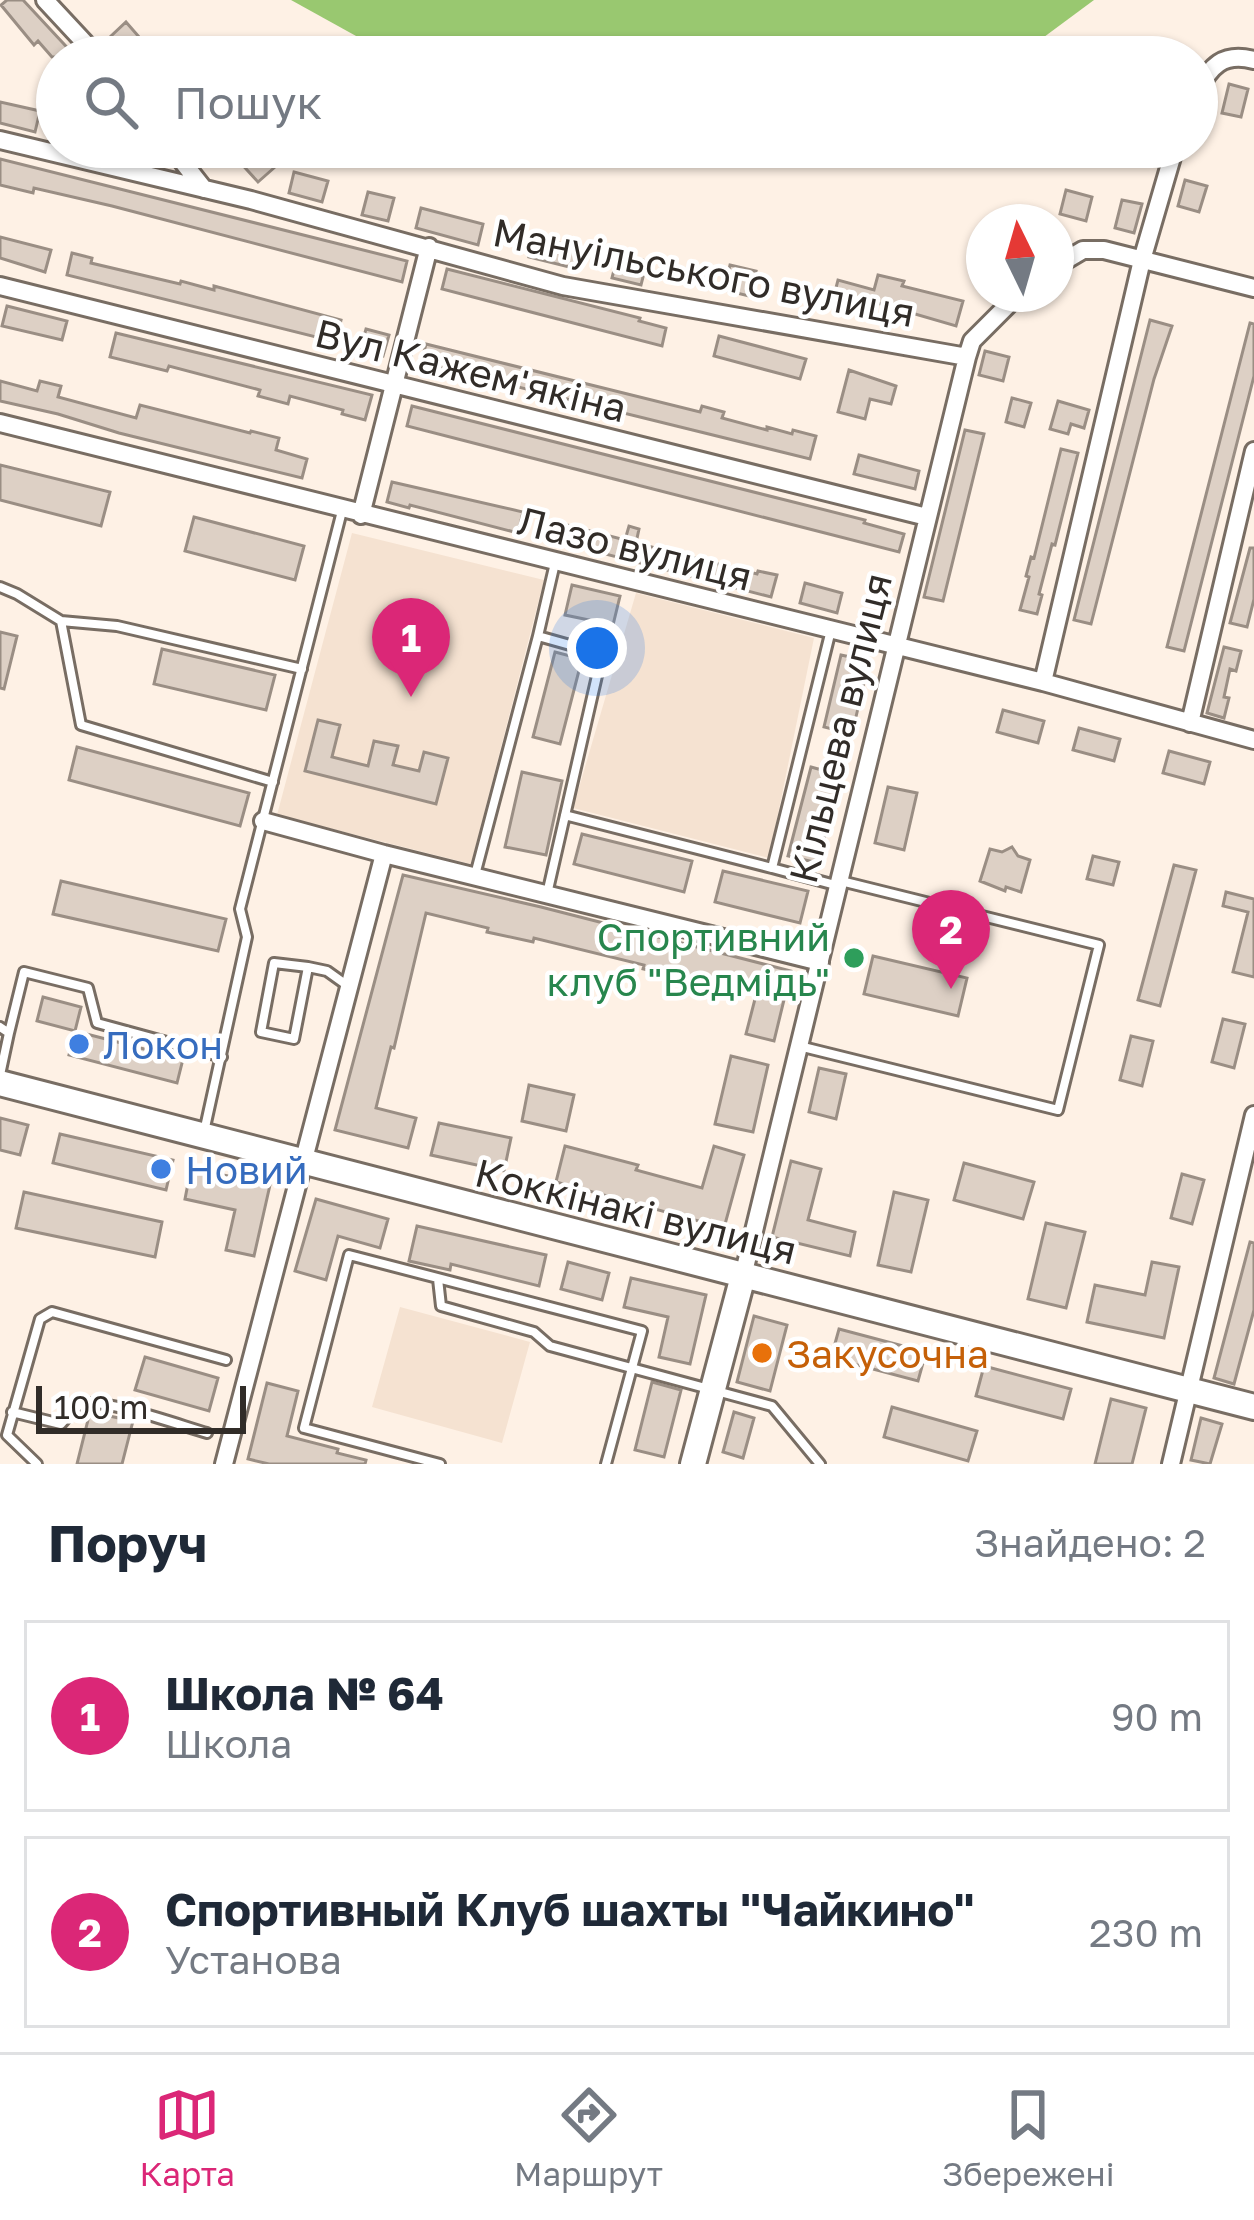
<!DOCTYPE html>
<html lang="uk">
<meta charset="utf-8">
<style>
body{margin:0;font-family:"Golos Text",sans-serif;background:#f2f2f3;color:#1f2937}
.compass{position:absolute;left:966px;top:204px;width:108px;height:108px;border-radius:50%;background:#fff;box-shadow:0 3px 9px #0004;rotate:355deg}
.scale{position:absolute;left:36px;bottom:30px;width:210px;box-sizing:border-box;padding-left:12px;border:6px solid #312c28;border-top:0;font-size:33px;line-height:42px;white-space:nowrap;color:#312c28;-webkit-text-stroke:9px #fff;paint-order:stroke}
.you{position:absolute;left:597px;top:648px;width:42px;height:42px;margin:-30px;border:9px solid #fff;border-radius:50%;background:#1a73e8;box-shadow:0 0 0 18px #1a73e833}
.badge{display:grid;place-items:center;width:78px;height:78px;border-radius:50%;background:#db2777;color:#fff;font-size:39px;font-weight:700}
.pin{position:absolute;translate:-50% -99px;filter:drop-shadow(0 3px 6px #0008)}
.pin::after{content:'';position:absolute;top:63px;width:42px;height:36px;background:inherit;clip-path:polygon(0 0,100% 0,50% 100%)}
.list{margin:0;padding:0;list-style:none}
h2{display:flex;justify-content:space-between;align-items:center;height:156px;margin:0;padding:0 48px;font-size:51px}
h2 small{font-size:39px;font-weight:400;color:#747a83}
.list li{display:grid;grid-template-columns:78px 1fr auto;gap:36px;align-items:center;box-sizing:border-box;height:192px;margin:0 24px 24px;padding:0 24px;border:3px solid #e0e1e3;border-radius:0px}
.list b{display:block;font-size:45px;white-space:nowrap}
.list p{margin:0;font-size:39px;white-space:nowrap;color:#747a83}
.list em{font-size:39px;font-style:normal;color:#747a83}
.icon{flex:none;width:66px;height:66px;fill:none;stroke:currentColor;stroke-width:2;stroke-linecap:round;stroke-linejoin:round}
.map{position:relative;flex:none;width:1254px;height:1464px;overflow:hidden}
.search{position:absolute;background:#fff;box-shadow:0 3px 9px #0004;left:36px;right:36px;top:36px;height:132px;display:flex;align-items:center;gap:30px;box-sizing:border-box;padding:0 42px;border-radius:66px;color:#747a83;font-size:45px}
.sheet{height:588px;background:#fff}
nav{display:flex;justify-content:space-around;align-items:center;box-sizing:border-box;height:168px;border-top:3px solid #e0e1e3;background:#fff;font-size:33px;color:#747a83}
nav a{display:grid;justify-items:center;gap:6px}
nav .on{color:#db2777}
.map>svg:first-child{display:block}
.built{fill:#f5e2d1}
.forest{fill:#99c870}
.building{fill:#ddd0c5;stroke:#9a8e84;stroke-width:3}
.lines{fill:none;stroke-linecap:round;stroke-linejoin:round}
.lane-casing{stroke:#786d63;stroke-width:14}
.street-casing{stroke:#786d63;stroke-width:22}
.secondary-casing{stroke:#786d63;stroke-width:30}
.lane{stroke:#fff;stroke-width:8}
.street{stroke:#fff;stroke-width:16}
.secondary{stroke:#fff;stroke-width:24}
.leisure-dot{fill:#2e9e5b;stroke:#fff;stroke-width:4.5}
.shop-dot{fill:#3f7fe0;stroke:#fff;stroke-width:4.5}
.food-dot{fill:#e8710a;stroke:#fff;stroke-width:4.5}
.labels{text-anchor:middle;dominant-baseline:central;stroke-width:9;stroke-linejoin:round;paint-order:stroke}
.street-label{font-size:39px;fill:#312c28;stroke:#fff}
.leisure-label{font-size:39px;fill:#27864d;stroke:#fff;text-anchor:end}
.shop-label{font-size:39px;fill:#366cbe;stroke:#fff;text-anchor:start}
.food-label{font-size:39px;fill:#c56008;stroke:#fff;text-anchor:start}
</style>
<div class="map">
<svg width="1254" height="1464" viewBox="0 0 1254 1464">
<rect width="100%" height="100%" fill="#fef1e5"/>
<!-- built -->
<path class="built" d="M352,533L544,580L471,864L277,815Z
M636,593L814,638L769,858L573,808Z
M400,1307L530,1342L502,1443L372,1407Z"/>
<!-- forest -->
<path class="forest" d="M291,0H1094L1017,57H394Z"/>
<!-- building -->
<path class="building" d="M7,0H23L76,57H52L38,41L34,45L1,5Z
M126,22L146,45L158,57H129L110,37Z
M1229,84L1248,89L1241,117L1222,113Z
M0,102L40,111L35,132L0,123Z
M226,147H257L275,167L258,182Z
M0,159L407,261L402,282L112,206L34,188L33,193L0,185Z
M294,172L328,181L322,202L289,193Z
M1185,180L1207,186L1199,212L1178,206Z
M1066,190L1092,197L1086,221L1060,214Z
M368,192L394,198L388,221L362,215Z
M1122,200L1142,204L1134,233L1115,228Z
M421,208L483,224L478,245L416,228Z
M0,237L51,250L45,272L0,258Z
M535,237L579,248L573,268L529,257Z
M72,253L92,258L91,263L180,284L181,281L214,290V286L341,320L336,342L67,275Z
M618,254L647,261L641,285L612,278Z
M730,265L756,271L749,296L724,290Z
M447,269L640,318L639,321L666,328L662,346L442,289Z
M878,275L904,281L902,286L963,301L956,326L860,298L857,310L832,303L838,280L874,290Z
M7,306L67,321L62,340L2,326Z
M1150,320L1172,326L1154,379L1091,624L1074,620Z
M1250,323L1254,324V376L1184,651L1167,647Z
M366,329L389,335L383,356L360,350Z
M116,333L372,395L365,420L342,414L343,410L290,396L288,404L258,396L260,390L169,366L167,371L110,357Z
M719,336L806,359L800,379L714,356Z
M426,344L700,412L702,406L724,412L722,418L767,430V427L792,434L793,430L816,436L810,459L421,363Z
M985,351L1009,357L1003,381L979,375Z
M849,370L896,386L891,404L870,399L865,419L838,412Z
M0,381L37,391L40,381L61,386L58,397L136,418L140,405L250,433L251,431L279,438L276,450L307,459L302,478L119,433L58,414L0,401Z
M1012,398L1031,403L1024,427L1006,422Z
M1058,401L1089,410L1084,428L1071,424L1068,434L1050,429Z
M412,406L865,520L864,523L904,534L899,552L407,426Z
M965,430L984,434L943,601L924,597Z
M1061,449L1078,453L1055,545L1052,544L1039,594L1042,595L1037,614L1020,610L1029,577L1026,576L1031,557L1034,558Z
M859,455L919,471L915,489L854,474Z
M0,465L110,492L101,526L0,500Z
M392,482L523,512L518,533L410,505L409,508L387,502Z
M194,517L304,546L295,580L185,551Z
M567,525L625,540L629,526L639,529L636,543L757,574L758,571L777,575L771,597L563,543Z
M1250,548H1254V599L1247,627L1230,623Z
M805,583L842,593L837,613L800,603Z
M572,585L620,596L613,625L565,615Z
M0,632L17,636L4,689L0,688Z
M1224,647L1241,651L1236,671L1230,669L1224,697L1229,698L1224,718L1207,713Z
M162,649L275,675L266,710L154,684Z
M555,652L582,659L560,744L533,737Z
M841,655L869,661L852,734L824,727Z
M1003,710L1044,721L1038,743L997,732Z
M318,720L340,725L332,757L368,766L374,741L398,746L393,765L419,771L424,752L448,758L436,804L305,771Z
M1079,728L1120,739L1114,761L1073,750Z
M77,747L249,793L240,826L69,780Z
M1169,751L1210,762L1204,784L1163,773Z
M811,767L840,775L818,863L788,856Z
M522,772L562,781L546,855L505,847Z
M888,787L917,793L904,850L875,843Z
M582,834L692,861L684,892L574,864Z
M1012,847L1018,856L1030,860L1021,892L1006,887L1005,891L980,881L990,849L1002,852Z
M1093,856L1119,862L1113,885L1087,879Z
M1174,865L1196,870L1160,1006L1138,1000Z
M723,871L808,891L800,923L715,902Z
M403,875L541,907L791,971L774,1041L746,1034L756,995L643,969L644,965L534,938L533,942L487,932L488,928L426,913L394,1048L391,1047L376,1108L416,1118L408,1148L335,1130Z
M61,881L226,919L218,951L53,914Z
M1226,892L1254,899V977L1233,972L1248,912L1223,906Z
M873,956L967,978L958,1016L864,994Z
M43,997L81,1007L75,1031L37,1021Z
M1223,1019L1245,1024L1234,1068L1212,1062Z
M75,1031L183,1059L177,1083L69,1055Z
M1131,1036L1153,1041L1142,1086L1120,1080Z
M731,1056L768,1065L753,1132L715,1124Z
M819,1068L846,1074L836,1119L809,1112Z
M529,1085L574,1095L566,1131L522,1121Z
M0,1118L28,1125L20,1155L0,1150Z
M439,1123L511,1138L504,1171L431,1155Z
M60,1134L173,1160L166,1190L53,1163Z
M565,1146L638,1165L636,1170L702,1188L714,1146L744,1155L724,1228L556,1182Z
M791,1161L821,1169L808,1220L855,1232L850,1256L772,1237Z
M964,1163L1034,1182L1023,1219L954,1200Z
M191,1168L270,1185L254,1256L226,1250L235,1210L185,1199Z
M1182,1174L1204,1180L1192,1224L1171,1218Z
M24,1192L162,1222L155,1257L16,1228Z
M894,1192L928,1200L911,1272L878,1265Z
M316,1199L388,1219L380,1248L338,1236L326,1280L295,1271Z
M1046,1223L1085,1232L1066,1308L1028,1299Z
M417,1226L546,1255L539,1286L451,1264L450,1270L409,1261Z
M1250,1242L1254,1243V1310L1234,1384L1214,1378Z
M568,1262L609,1273L602,1300L561,1289Z
M1152,1262L1179,1267L1164,1338L1087,1322L1095,1285L1145,1295Z
M631,1278L706,1295L690,1364L659,1357L668,1317L624,1307Z
M754,1316L787,1325L770,1391L737,1382Z
M839,1329L926,1352L918,1381L831,1358Z
M145,1357L218,1378L209,1411L135,1390Z
M984,1366L1071,1389L1063,1419L976,1396Z
M652,1382L681,1390L664,1457L635,1450Z
M267,1383L298,1391L287,1436L338,1449L337,1453L366,1460L365,1464H269L248,1459Z
M1111,1399L1146,1408L1132,1464H1095Z
M892,1407L977,1431L968,1461L884,1437Z
M90,1412L133,1421L122,1464H77Z
M734,1412L754,1418L743,1458L723,1452Z
M1201,1418L1222,1424L1210,1464L1191,1460Z"/>
<g class="lines">
<defs>
<path id="lane" d="M0,587L17,594L61,621L81,725L273,782
M61,621L117,626L302,669
M538,636L555,563
M565,815L772,868L831,630
M772,868L839,886
M475,875L538,636L602,654L547,894
M308,967L274,963L261,1032L294,1039L308,967L327,971L348,986
M0,1027L9,1033L0,1075
M9,1033L24,972L88,988L97,1023L222,1057
M799,1046L1058,1110L1099,945L841,881
M204,1132L247,937L240,909L342,511
M438,1279L441,1306L534,1332L550,1346L772,1406L820,1464
M12,1412L61,1424C67,1418 73,1407 83,1404C104,1398 182,1426 207,1433
M37,1464L7,1435L40,1319L52,1312L226,1360
M440,1464L304,1428L349,1255L642,1331L606,1464"/>
<path id="street" d="M45,0L98,57
M1197,92C1210,66 1223,52 1254,60
M0,140L251,200L563,286L967,357L972,341L1019,294
M171,147L204,189
M1056,266L1083,250H1104L1254,288
M0,286L927,517
M0,423L1043,682L1254,740
M361,515L429,247
M1043,682L1142,260L1175,147
M1190,723L1254,451
M263,821L384,854L820,962
M743,1276L967,357
M224,1464L384,854
M1171,1464L1254,1115"/>
<path id="secondary" d="M0,1083L1254,1407
M693,1464L743,1276"/>
</defs>
<!-- lane casing -->
<use href="#lane" class="lane-casing"/>
<!-- street casing -->
<use href="#street" class="street-casing"/>
<!-- secondary casing -->
<use href="#secondary" class="secondary-casing"/>
<!-- lane -->
<use href="#lane" class="lane"/>
<!-- street -->
<use href="#street" class="street"/>
<!-- secondary -->
<use href="#secondary" class="secondary"/>
</g>
<!-- markers -->
<circle class="leisure-dot" cx="854" cy="958" r="12"/>
<g class="shop-dot">
<circle cx="79" cy="1044" r="12"/>
<circle cx="161" cy="1169" r="12"/>
</g>
<circle class="food-dot" cx="762" cy="1353" r="12"/>
<g class="labels">
<!-- street labels -->
<g class="street-label">
<text transform="translate(704 272) rotate(11)">Мануільського вулиця</text>
<text transform="translate(471 370) rotate(14)">Вул Кажем'якіна</text>
<text transform="translate(635 548) rotate(14)">Лазо вулиця</text>
<text transform="translate(840 728) rotate(-76)">Кільцева вулиця</text>
<text transform="translate(636 1211) rotate(14)">Коккінакі вулиця</text>
</g>
<!-- leisure labels -->
<g class="leisure-label">
<text x="830" y="936">Спортивний<tspan x="830" dy="45">клуб "Ведмідь"</tspan></text>
</g>
<!-- shop labels -->
<g class="shop-label">
<text x="103" y="1044">Локон</text>
<text x="185" y="1169">Новий</text>
</g>
<!-- food labels -->
<g class="food-label">
<text x="786" y="1353">Закусочна</text>
</g>
</g>
</svg>
<svg class="compass" viewBox="-18 -18 36 36"><path d="M0-13l5 13h-10z" fill="#e53935"/><path d="M0 13l5-13h-10z" fill="#747a83"/></svg>
<div class="scale">100 m</div>
<div class="you"></div>
<div class="pin badge" style="left:411px;top:697px">1</div>
<div class="pin badge" style="left:951px;top:989px">2</div>
<div class="search"><svg class="icon" aria-label="search" viewBox="0 0 24 24"><circle cx="10" cy="10" r="6"/><path d="M15 15l6 6"/></svg>Пошук</div>
</div>
<section class="sheet">
<h2>Поруч<small>Знайдено: 2</small></h2>
<ul class="list">
<li><span class="badge">1</span><div><b>Школа № 64</b><p>Школа</p></div><em>90 m</em></li>
<li><span class="badge">2</span><div><b>Спортивный Клуб шахты &quot;Чайкино&quot;</b><p>Установа</p></div><em>230 m</em></li>
</ul>
</section>
<nav>
<a class="on"><svg class="icon" aria-label="map" viewBox="0 0 24 24"><path d="M3 6l6-2 6 2 6-2v14l-6 2-6-2-6 2zM9 4v14M15 6v14"/></svg>Карта</a>
<a><svg class="icon" aria-label="directions" viewBox="0 0 24 24"><path d="M12 3l9 9-9 9-9-9zM9 14v-3h6M13 9l2 2-2 2"/></svg>Маршрут</a>
<a><svg class="icon" aria-label="saved" viewBox="0 0 24 24"><path d="M7 4h10v16l-5-4-5 4z"/></svg>Збережені</a>
</nav>
